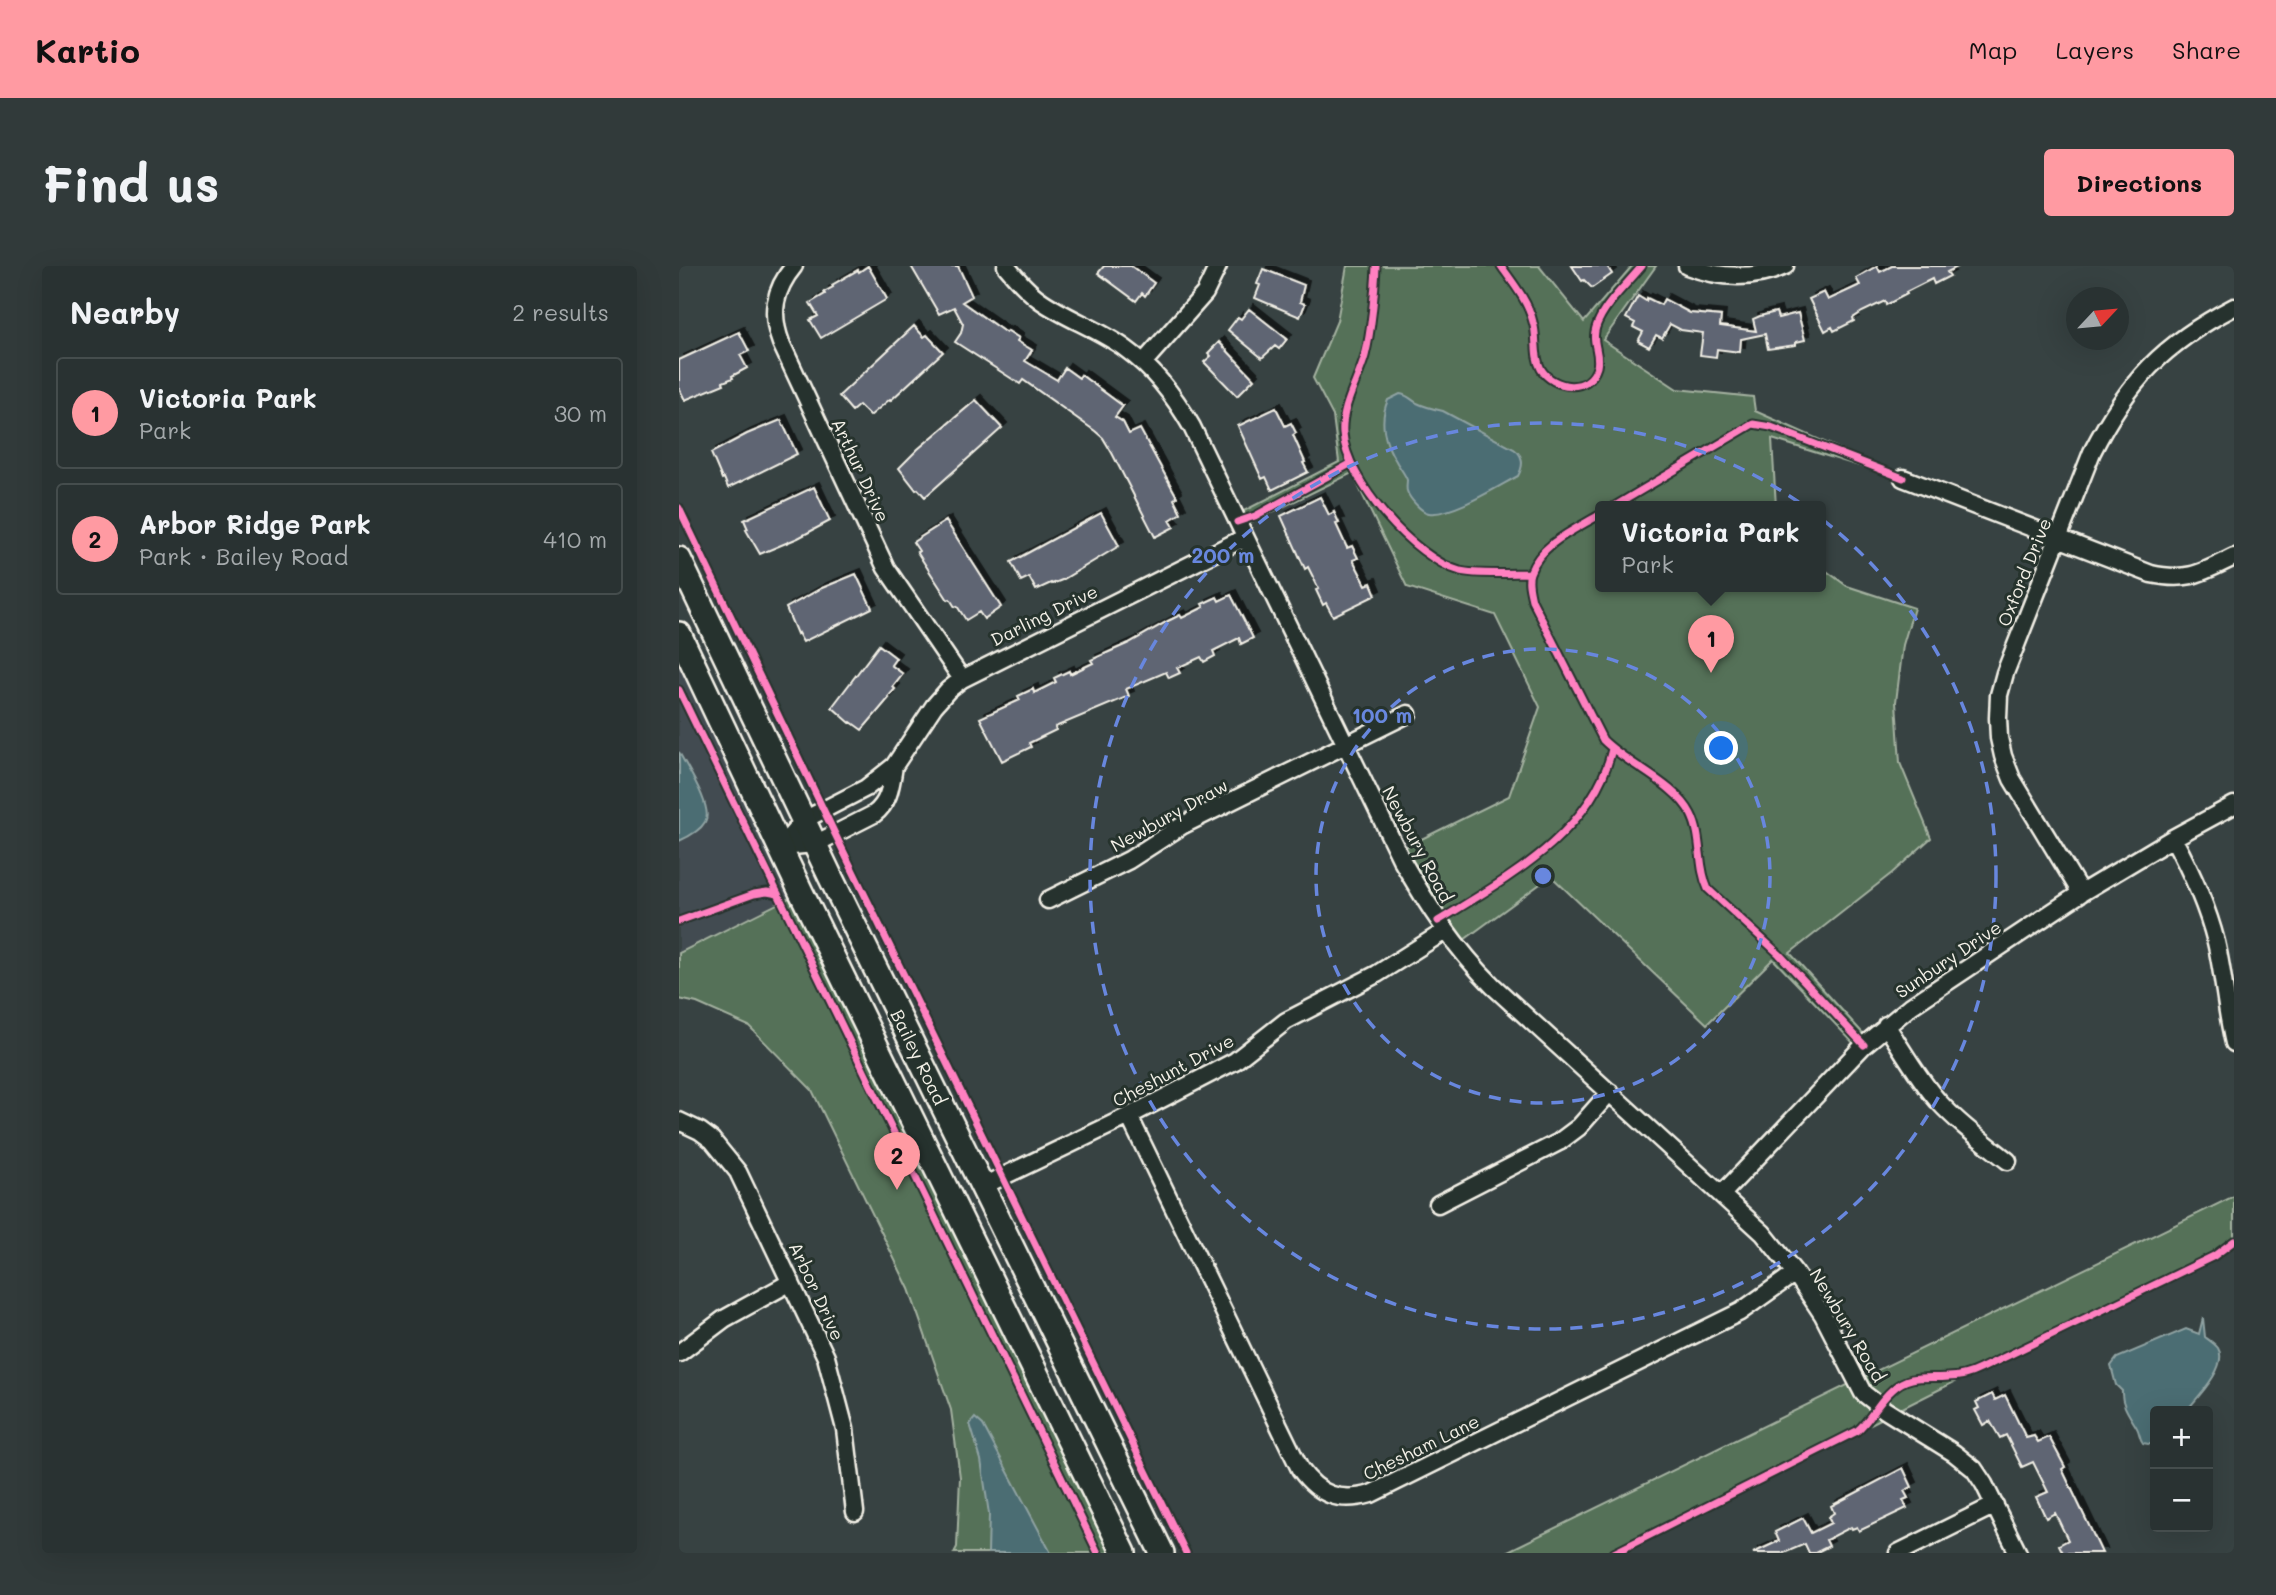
<!DOCTYPE html>
<meta charset="utf-8">
<style>
body{margin:0;font-family:Mali,sans-serif;background:#313a3a;color:#f1f3f6}
.controls{position:absolute;right:21px;bottom:21px;display:grid;overflow:hidden;border-radius:7px;box-shadow:0 7px 28px #0002}
.controls button{width:63px;height:63px;display:grid;place-items:center;padding:0;border:0;border-bottom:2px solid #454d4d;background:#293232;color:#f1f3f6;font:35px sans-serif}
.compass{position:absolute;left:1387px;top:21px;width:63px;height:63px;border-radius:50%;background:#293232;box-shadow:0 7px 28px #0002;rotate:64deg}
.you{position:absolute;left:1043px;top:483px;width:24px;height:24px;margin:-18px;border:5px solid #fff;border-radius:50%;background:#1a73e8;box-shadow:0 0 0 10px #1a73e833}
.badge{display:grid;place-items:center;width:46px;height:46px;border-radius:50%;background:#ff9aa2;color:#111;font-size:23px;font-weight:700}
.pin{position:absolute;translate:-50% -58px;filter:drop-shadow(0 2px 4px #0008)}
.pin::after{content:'';position:absolute;top:37px;width:24px;height:21px;background:inherit;clip-path:polygon(0 0,100% 0,50% 100%)}
.popup{position:absolute;left:916px;top:235px;width:231px;height:91px;box-sizing:border-box;display:grid;place-content:center;border-radius:7px;background:#293232;filter:drop-shadow(0 2px 5px #0005);font-size:23px;white-space:nowrap;color:#a5aaac}
.popup b{font-size:26px;color:#f1f3f6}
.popup::after{content:'';position:absolute;left:50%;top:100%;margin-left:-14px;border:14px solid transparent;border-top-color:#293232}
.list{margin:0;padding:0;list-style:none}
h2{display:flex;justify-content:space-between;align-items:center;height:91px;margin:0;padding:0 28px;font-size:30px}
h2 small{font-size:23px;font-weight:400;color:#a5aaac}
.list li{display:grid;grid-template-columns:46px 1fr auto;gap:21px;align-items:center;box-sizing:border-box;height:112px;margin:0 14px 14px;padding:0 14px;border:2px solid #454d4d;border-radius:7px}
.list b{display:block;font-size:26px;white-space:nowrap}
.list p{margin:0;font-size:23px;white-space:nowrap;color:#a5aaac}
.list em{font-size:23px;font-style:normal;color:#a5aaac}
.map{position:relative;flex:none;width:1555px;height:1287px;overflow:hidden;border-radius:7px}
header{display:flex;align-items:center;gap:42px;box-sizing:border-box;height:98px;padding:0 35px;background:#ff9aa2;color:#111}
header strong{font-size:33px}
nav{display:flex;gap:38px;margin-inline-start:auto;font-size:24px}
.intro{display:flex;align-items:center;justify-content:space-between;box-sizing:border-box;height:168px;padding:0 42px}
h1{margin:0;font-size:49px}
.button{padding:18px 32px;border-radius:7px;background:#ff9aa2;color:#111;font-size:24px;font-weight:700}
main{display:flex;gap:42px;padding:0 42px}
aside{flex:1;background:#293232;border-radius:7px;box-shadow:0 7px 28px #0002}
.map>svg:first-child{display:block}
.built{fill:#434c51}
.green{fill:#547158;stroke:#a4b1a0;stroke-width:2}
.water{fill:#4c6d73;stroke:#8fa2a2;stroke-width:2}
.building{fill:#5f6573;stroke:#f4f1e8;stroke-width:2;filter:url(#shadow)}
.lines{fill:none;stroke-linecap:round;stroke-linejoin:round}
.street-casing{stroke:#f4f1e8;stroke-width:21}
.secondary-casing{stroke:#f4f1e8;stroke-width:28}
.street{stroke:#26332d;stroke-width:16}
.secondary{stroke:#26332d;stroke-width:23}
.cycleway-casing{stroke:#26332d;stroke-width:11}
.cycleway{stroke:#ff80c0;stroke-width:7}
.ring{fill:none;stroke:#6887de;stroke-width:3.5;stroke-dasharray:12 9}
.labels{text-anchor:middle;dominant-baseline:central;stroke-width:6;stroke-linejoin:round;paint-order:stroke}
.street-label{font-size:18px;fill:#f4f1e8;stroke:#26332d}
.centre{fill:#6887de;stroke:#26332d;stroke-width:3.5}
.ring-label{font-size:21px;text-anchor:middle;font-weight:bold;fill:#6887de;stroke:#26332d;stroke-width:6;stroke-linejoin:round;paint-order:stroke}
</style>
<header>
<strong>Kartio</strong>
<nav><a>Map</a><a>Layers</a><a>Share</a></nav>
</header>
<div class="intro"><h1>Find us</h1><a class="button">Directions</a></div>
<main>
<aside>
<h2>Nearby<small>2 results</small></h2>
<ul class="list">
<li><span class="badge">1</span><div><b>Victoria Park</b><p>Park</p></div><em>30 m</em></li>
<li><span class="badge">2</span><div><b>Arbor Ridge Park</b><p>Park · Bailey Road</p></div><em>410 m</em></li>
</ul>
</aside>
<div class="map">
<svg width="1555" height="1287" viewBox="0 0 1555 1287">
<defs>
<filter id="shadow"><feDropShadow dx="5" dy="-5" stdDeviation="0" flood-color="#0009"/></filter>
</defs>
<rect width="100%" height="100%" fill="#374242"/>
<filter id="ink" filterUnits="userSpaceOnUse"><feTurbulence type="fractalNoise" baseFrequency=".0143" numOctaves="2"/><feDisplacementMap in="SourceGraphic" scale="14" xChannelSelector="R" yChannelSelector="G"/><feConvolveMatrix kernelMatrix="1 2 1 2 8 2 1 2 1" color-interpolation-filters="sRGB"/></filter>
<g filter="url(#ink)">
<!-- built -->
<path class="built" d="M0,368L122,626L0,687Z"/>
<!-- green -->
<path class="green" d="M668,0H860L905,56L953,0H977L924,74L998,123L1074,131L1076,145L1195,198L1193,204L1093,173L1097,241H922V321H1142V301L1168,320L1235,342L1224,379L1217,436L1221,497L1252,572L1213,607L1111,687L1190,774L1181,784L1094,693L1028,758L872,610L778,679L718,585L830,530L861,441L816,349L728,321L673,207L561,262L555,250L660,196L654,150L634,112L658,55Z
M112,631L433,1287H275L278,1281L281,1211L272,1144L230,1023L133,824L70,760L18,737L0,733V687Z
M1555,930V979L1301,1103L935,1287H825Z"/>
<!-- water -->
<path class="water" d="M721,128C729,129 731,133 738,137C746,141 755,143 764,145L835,183C845,190 845,199 839,210C818,221 773,250 750,247C742,246 730,232 728,225C727,222 728,217 728,214C726,208 720,201 717,195C705,177 700,154 709,134Z
M0,486C7,500 35,542 26,556C21,565 9,571 0,575Z
M1524,1052L1526,1071C1530,1074 1536,1078 1539,1082C1550,1100 1518,1132 1507,1145H1476V1179L1464,1177C1460,1172 1461,1167 1458,1162C1451,1150 1442,1139 1443,1125L1437,1119L1432,1100L1438,1092L1507,1063L1520,1068Z
M296,1152L304,1159L372,1287H309L310,1248L302,1194L291,1158Z"/>
<!-- building -->
<path class="building" d="M189,0L208,33L142,72L131,54L139,50L131,37L146,28L145,26L154,21L153,19L179,4L180,6Z
M232,0H279L293,30L283,36L327,67L329,65L340,72L338,75L353,84L346,95L378,114L386,102L400,112L402,109L444,140L436,151L444,156L450,168L461,163L498,231L495,233L502,247L491,254L495,261L476,271L433,187L424,172L416,165L344,114L341,118L276,76L282,67L284,58L275,41L260,48Z
M425,0H452L475,17L466,30L463,27L457,35L419,7Z
M893,0H928L933,8L913,22L905,14L903,15Z
M1198,0L1201,6L1213,0H1280L1268,6L1271,10L1255,18L1253,13L1227,26L1228,28L1207,39L1206,35L1183,46L1174,52L1175,55L1155,65L1153,61L1146,65L1130,33L1145,26L1149,34L1181,19L1177,12Z
M584,3L625,19L621,36L626,38L621,51L576,32L581,19L578,18Z
M959,30L967,35L968,32L982,39L985,33L1011,47L1042,50L1041,60L1077,65L1074,53L1081,50L1097,46L1099,52L1119,47L1126,74L1117,76V79L1089,83L1086,68L1062,73L1061,86L1038,83L1037,91L1021,89L1024,67L1002,64L991,58L983,72L977,69L970,81L959,75L964,66L954,61L956,57L947,52Z
M570,43L608,73L600,83L596,80L583,92L549,64L559,51L562,53Z
M235,60L245,71L248,69L264,86L212,134L211,133L191,150L180,139L173,145L160,130Z
M60,66L70,85L61,89L68,102L53,110L54,112L44,116L45,118L6,134L0,122V94Z
M540,76L575,113L558,130L525,96L532,90L529,87Z
M297,134L323,162L246,231L239,223L237,224L220,202L239,183Z
M597,142L606,160L612,157L617,167L614,169L626,196L624,197L629,206L593,224L587,211L583,213L559,160Z
M102,154L118,188L49,222L45,212L43,213L32,187L68,168Z
M135,221L151,255L119,272L81,288L67,264L69,263L65,254Z
M641,231L650,249L655,246L660,257L657,258L668,282L673,280L679,292L674,294L687,319L692,317L697,329L654,350L647,337L644,339L637,324L640,323L629,301L626,303L602,250Z
M422,247L440,280L383,314L373,318L372,317L357,324L350,311L342,315L332,296Z
M267,255L322,341L305,353L300,346L287,354L278,340L276,341L271,333L269,334L238,286L240,285L234,276Z
M177,308L193,342L124,376L119,367L118,368L107,342L143,322Z
M552,329L574,372L562,378L560,372L534,385L536,390L525,396L522,391L498,402L501,407L490,412L487,406L447,423L450,430L376,461L377,464L350,477L352,481L323,495L301,452L341,434L339,430L354,423L355,427L377,416L375,412L390,405L391,408L414,397L412,394L450,377L489,355L501,349L503,352L525,341L523,338L538,331L540,335Z
M200,379L217,392L212,399L224,408L214,421L216,423L209,431L210,432L183,464L172,456L171,457L153,441Z
M1313,1128L1316,1134L1326,1129L1347,1172L1355,1170L1359,1176L1370,1171L1386,1201L1383,1203L1423,1287H1384L1380,1279L1389,1274L1376,1247L1367,1252L1357,1231L1369,1226L1354,1196L1343,1201L1327,1169L1321,1172L1311,1155L1304,1159L1296,1144L1300,1142L1297,1136Z
M1224,1202L1233,1221L1225,1225L1229,1232L1224,1234L1228,1242L1180,1265L1178,1261L1173,1263L1172,1261L1147,1274L1150,1280L1136,1287H1130L1126,1278L1105,1287H1074L1100,1275L1096,1266L1124,1252L1132,1267L1152,1257L1149,1251L1155,1247L1152,1240Z"/>
<g class="lines">
<defs>
<path id="street" d="M115,0C95,24 91,48 102,77L207,302L283,413
M327,0C337,12 348,25 361,34C388,53 420,63 447,83C475,103 496,131 513,161L722,593C748,639 776,682 814,720L1084,967L1116,1007L1144,1049L1184,1127L1206,1144L1275,1187L1295,1203L1305,1218L1339,1287
M1008,0C1040,12 1074,14 1106,0
M464,97L526,27L539,0
M1224,212L1472,308C1509,316 1522,307 1555,291
M1494,572C1512,605 1528,640 1537,676C1545,710 1547,744 1555,777
M102,581L125,554L187,522L215,500L255,440L269,424L283,413L565,272
M102,581L136,578L195,548C211,536 212,518 215,500
M1402,627L1333,513L1324,490L1320,472L1319,452L1320,429L1326,407L1413,186C1449,115 1484,78 1555,41
M369,634L450,594L504,559L729,448
M1207,759C1224,785 1239,812 1259,835C1280,858 1305,876 1329,895
M450,850L621,1203C640,1229 660,1237 692,1228L1061,1046L1116,1007
M0,855L21,865L33,874L59,906L147,1091L166,1163L176,1246
M304,920L450,850L556,795L607,755L698,708L766,665
M1043,928L1185,779L1232,740L1402,627L1494,572L1555,539
M759,938L880,876L900,861L931,826
M0,1087L45,1053L112,1016
M1219,1287L1316,1239"/>
<path id="secondary" d="M0,293L151,610L483,1287
M0,368L122,626L445,1287"/>
</defs>
<!-- street casing -->
<use href="#street" class="street-casing"/>
<!-- secondary casing -->
<use href="#secondary" class="secondary-casing"/>
<!-- street -->
<use href="#street" class="street"/>
<!-- secondary -->
<use href="#secondary" class="secondary"/>
<defs>
<path id="cycleway" d="M697,0C696,25 692,67 686,90C679,115 662,141 664,167C667,215 735,292 781,305C797,309 833,307 851,307
M822,0C834,17 849,35 854,56C859,71 854,89 862,103C874,123 910,128 918,101C922,84 909,75 920,54C929,35 949,17 963,0
M934,241L1074,158L1092,161L1224,212
M0,242L156,568L507,1287
M922,248C897,263 862,277 851,307C848,315 851,325 853,334L924,474C949,499 997,518 1012,548C1024,571 1018,600 1029,623L1100,688L1185,779
M558,256L576,250L671,198
M0,424L419,1287
M0,655L75,628L88,626L99,628
M759,655C827,613 914,567 933,483
M935,1287L1178,1165C1192,1153 1199,1136 1213,1124C1230,1107 1249,1113 1269,1111C1281,1111 1291,1108 1301,1103L1535,990L1555,975"/>
</defs>
<!-- cycleway casing -->
<use href="#cycleway" class="cycleway-casing"/>
<!-- cycleway -->
<use href="#cycleway" class="cycleway"/>
</g>
</g>
<!-- distance rings -->
<g class="ring">
<circle cx="864" cy="610" r="227"/>
<circle cx="864" cy="610" r="453"/>
</g>
<g class="labels">
<!-- street labels -->
<g class="street-label">
<text transform="translate(182 204) rotate(65)">Arthur Drive</text>
<text transform="translate(1345 306) rotate(-68)">Oxford Drive</text>
<text transform="translate(365 349) rotate(-26)">Darling Drive</text>
<text transform="translate(490 549) rotate(-29)">Newbury Draw</text>
<text transform="translate(739 578) rotate(62)">Newbury Road</text>
<text transform="translate(1269 693) rotate(-34)">Sunbury Drive</text>
<text transform="translate(240 791) rotate(64)">Bailey Road</text>
<text transform="translate(494 804) rotate(-28)">Cheshunt Drive</text>
<text transform="translate(138 1025) rotate(65)">Arbor Drive</text>
<text transform="translate(1169 1059) rotate(59)">Newbury Road</text>
<text transform="translate(742 1181) rotate(-26)">Chesham Lane</text>
</g>
</g>
<circle cx="864" cy="610" r="10" class="centre"/>
<g class="ring-label">
<text x="544" y="297">200 m</text>
<text x="703" y="457">100 m</text>
</g>
</svg>
<div class="controls">
<button>+</button>
<button>−</button>
</div>
<svg class="compass" viewBox="-18 -18 36 36"><path d="M0-13l5 13h-10z" fill="#e53935"/><path d="M0 13l5-13h-10z" fill="#a5aaac"/></svg>
<div class="you"></div>
<div class="pin badge" style="left:1032px;top:407px">1</div>
<div class="popup"><b>Victoria Park</b>Park</div>
<div class="pin badge" style="left:218px;top:924px">2</div>
</div>
</main>
